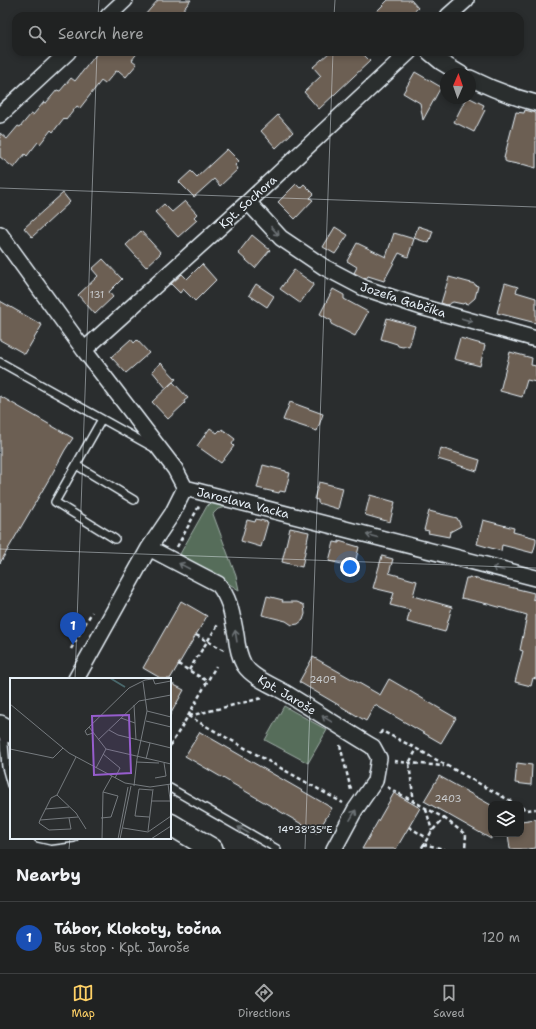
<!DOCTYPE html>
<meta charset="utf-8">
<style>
body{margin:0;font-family:"Shantell Sans",sans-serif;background:#282a2a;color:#f1f3f6}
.controls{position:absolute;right:12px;bottom:12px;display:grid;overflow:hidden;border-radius:8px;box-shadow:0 2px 6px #0003}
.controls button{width:36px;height:36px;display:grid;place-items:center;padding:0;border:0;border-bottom:1px solid #3d3f40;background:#202222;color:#f1f3f6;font:20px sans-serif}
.compass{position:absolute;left:440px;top:68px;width:36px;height:36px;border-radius:50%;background:#202222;box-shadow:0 2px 6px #0003;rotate:2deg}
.you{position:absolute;left:350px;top:567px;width:14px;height:14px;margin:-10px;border:3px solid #fff;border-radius:50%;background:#1a73e8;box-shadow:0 0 0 6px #1a73e833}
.badge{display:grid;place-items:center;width:26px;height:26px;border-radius:50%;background:#ffd166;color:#fff;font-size:13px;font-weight:700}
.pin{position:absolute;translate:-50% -33px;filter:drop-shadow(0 1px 2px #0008)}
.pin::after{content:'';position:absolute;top:21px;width:14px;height:12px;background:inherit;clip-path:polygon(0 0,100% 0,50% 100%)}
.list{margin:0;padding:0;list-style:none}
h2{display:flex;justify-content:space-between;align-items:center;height:52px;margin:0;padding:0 16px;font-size:17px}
h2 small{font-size:13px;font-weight:400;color:#a2a4a5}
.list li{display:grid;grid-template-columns:26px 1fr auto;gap:12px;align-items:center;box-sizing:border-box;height:72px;padding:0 16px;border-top:1px solid #3d3f40}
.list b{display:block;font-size:15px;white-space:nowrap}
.list p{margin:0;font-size:13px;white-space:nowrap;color:#a2a4a5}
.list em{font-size:13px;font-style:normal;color:#a2a4a5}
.icon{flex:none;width:22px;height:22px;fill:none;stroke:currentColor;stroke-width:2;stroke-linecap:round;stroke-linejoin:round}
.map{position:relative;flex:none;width:536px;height:849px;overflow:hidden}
.search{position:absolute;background:#202222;box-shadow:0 2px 6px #0003;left:12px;right:12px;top:12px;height:44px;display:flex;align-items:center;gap:10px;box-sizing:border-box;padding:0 14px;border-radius:12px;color:#a2a4a5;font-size:15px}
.sheet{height:124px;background:#202222}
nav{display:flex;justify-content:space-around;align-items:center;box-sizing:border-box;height:56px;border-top:1px solid #3d3f40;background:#202222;font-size:11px;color:#a2a4a5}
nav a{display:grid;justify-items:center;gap:2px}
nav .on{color:#ffd166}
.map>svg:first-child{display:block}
.green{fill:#576d5a;stroke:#a0afa9}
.building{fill:#6c5f53;stroke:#e8f1f8}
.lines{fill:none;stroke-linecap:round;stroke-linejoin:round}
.lane-casing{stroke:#e8f1f8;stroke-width:10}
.street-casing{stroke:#e8f1f8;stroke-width:18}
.secondary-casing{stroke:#e8f1f8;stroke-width:24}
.path{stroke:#e8f1f8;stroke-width:2.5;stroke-dasharray:4 3;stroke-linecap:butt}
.lane{stroke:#2a2d2e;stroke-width:7}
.street{stroke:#2a2d2e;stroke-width:15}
.secondary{stroke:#2a2d2e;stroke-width:21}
.oneway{stroke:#6c7275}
.ticks{fill:none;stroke:#e8f1f8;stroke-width:1;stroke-opacity:0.45}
.labels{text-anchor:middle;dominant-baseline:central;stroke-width:3.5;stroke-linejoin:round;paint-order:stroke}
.number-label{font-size:10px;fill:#c9cccf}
.street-label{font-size:12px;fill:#e8f1f8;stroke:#2a2d2e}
.inset-river{fill:none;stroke:#49676b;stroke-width:2}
.inset-road{fill:none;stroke:#767b7f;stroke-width:1}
.view{fill:#965dcd;fill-opacity:0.15;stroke:#965dcd;stroke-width:2}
.inset-edge{fill:none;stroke:#e8f1f8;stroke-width:2}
.ticks-label{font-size:10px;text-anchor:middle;fill:#e8f1f8;stroke:#2a2d2e;stroke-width:3.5;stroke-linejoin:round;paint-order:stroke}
</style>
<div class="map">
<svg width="536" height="849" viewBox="0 0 536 849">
<rect width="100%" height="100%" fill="#2a2d2e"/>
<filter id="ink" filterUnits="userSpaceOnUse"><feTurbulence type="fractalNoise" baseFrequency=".025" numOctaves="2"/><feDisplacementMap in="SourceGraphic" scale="8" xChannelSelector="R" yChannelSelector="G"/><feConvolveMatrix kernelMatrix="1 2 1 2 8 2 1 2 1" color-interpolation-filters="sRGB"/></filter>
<g filter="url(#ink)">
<!-- green -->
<path class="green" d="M210,503H222L233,506L218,509L213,514L236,576L239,590L180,554L207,506Z
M284,706L327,730L308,763L265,740Z"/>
<!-- building -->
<path class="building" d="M158,0H191L178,16H144Z
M388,0H411L418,8L409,16H372Z
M98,52H138L132,60L137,64L126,77L119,71L118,72L116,71L105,84L101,81L80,108L77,106L66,120L64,118L53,132L51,130L40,144L38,142L27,156L25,154L14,168L0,157V133L7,139L18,126L20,127L31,114L33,115L44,102L46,103L57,90L60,91L71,78L75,81Z
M330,52H361L370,61L319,109L304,92L321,76L313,67Z
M415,72L441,87L423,120L420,103L403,93Z
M466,98H470L484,105L482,109L485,110L474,132L454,122Z
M525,110L536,113V168L522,164V165L507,162L505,161V158H504L516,112L524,113Z
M278,115L293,132L276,148L261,131Z
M227,149L239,161L235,165L238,169L220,186L214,179L194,197L179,182L191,171L197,177Z
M296,184L300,188L304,184L314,194L310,198L313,200L295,219L278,202Z
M63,193L70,202L32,237L24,228Z
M185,201L197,214L194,217L197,220L178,237L155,212L164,204L172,212Z
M418,226L433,231L429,243L414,238Z
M335,227L348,235L335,254L323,247Z
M141,231L161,253L146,267L126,245Z
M394,233L414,239L408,257L399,253L384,281L368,276L366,279L354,273L357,267L347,261L357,243L386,257Z
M252,235L270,250L255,268L238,253Z
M103,259L122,279L109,292L113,297L95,314L78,295L98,276L92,269Z
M202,264L216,280L195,301L183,289L180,293L171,284L182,274L187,279Z
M294,270L314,284L300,303L280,289Z
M449,277L475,284V285L478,286L475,298L468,304L464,303L463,304L453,302L447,305L441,303Z
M505,283L518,287L516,292L536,298V323L497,313Z
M256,284L274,296L267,307L249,295Z
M333,289L344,295V299L368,312L355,336L331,324L332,321L320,314Z
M0,301L42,325L25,354L0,340Z
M387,318L415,326L409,347L405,346L403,347L398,346L397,344L381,339Z
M460,338L485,345L480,366L454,359Z
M131,339L134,343L137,340L149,353L126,373L111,357Z
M510,352L532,358L531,365L536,366V382L527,380L522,397L500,391Z
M161,363L176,379L166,388L152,371Z
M173,382L188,398L184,401L185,403L168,419L152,402Z
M0,396L73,438L65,450L52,474L0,563Z
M290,402L323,414L317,431L283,420Z
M210,428L217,433L220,430L221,431L222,429L235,439L232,444L234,446L221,463L197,446Z
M441,448L480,460L477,471L438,459Z
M263,465L286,471V472L290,473L285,492L280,491L279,493L257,488Z
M319,482L343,488L338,509L318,503V500L314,499Z
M370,495L395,502L390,522L365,515Z
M429,511L457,518L461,526L450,532L449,537L428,533L429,531L424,530Z
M256,519L268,522L261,547L241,541L247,520L255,522Z
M483,520L514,528L513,532L536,538V542L533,553L502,545L501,551L477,544Z
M290,528L309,532L302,567L282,562Z
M339,541L359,547L354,567L329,561L334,542L339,543Z
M382,556L393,559L389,573L417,581L413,596L452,607L445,632L407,622L410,610L390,605L394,593L373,588Z
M469,577L534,593L533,599L536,600V679L533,678L531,686L515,682L523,651L520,650L527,615L488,604L461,598L466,578H469Z
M267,596L283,600L282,602H297L304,605L305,614L303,620L298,624L292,625L286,621L262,615Z
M181,601L207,616L170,679H162L143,668Z
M313,657L380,695L389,679L456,718L441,743L375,705L366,721L299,682Z
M170,683L184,690L170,715Z
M200,732L332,808L317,833L185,756Z
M517,763L532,765L531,785L515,783Z
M439,776L491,805V839L424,801Z
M394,793L420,808L396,849H362Z
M536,819V848L527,849H510L508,834H521V821Z"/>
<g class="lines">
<defs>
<path id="lane" d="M0,362L154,448
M102,419L55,502L115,539
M76,465L134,500
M3,732L6,767L11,785
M170,788L277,849
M38,838L51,841L74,838"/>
<path id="street" d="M108,16L125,0
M448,16L466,0
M429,52L441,62L461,74
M470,78C492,89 513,97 536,103
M0,115L68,52
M248,202L281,238L324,267L364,288L421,307L536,339
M0,234L84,350L175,469L185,488L536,578
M84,350L248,202L409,52
M149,548L218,584C231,600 232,616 236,635C237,645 239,656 244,665C253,678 270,684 284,692C314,710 343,729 373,747L379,758L375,781L355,810L334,849
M76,679L149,548L172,514L185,488"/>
<path id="secondary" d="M0,726L11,732
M170,824L212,849"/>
</defs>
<!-- lane casing -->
<use href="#lane" class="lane-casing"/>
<!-- street casing -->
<use href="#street" class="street-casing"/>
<!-- secondary casing -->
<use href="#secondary" class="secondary-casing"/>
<!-- path -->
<path class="path" d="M177,547L199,506
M196,635L224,650
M71,649L92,612
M178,664L207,681
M189,670L219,623
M188,716L343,803
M189,716L262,698
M380,734L382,731L417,749L516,804
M340,745L351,790
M170,746L188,716L216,666
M394,761L409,763L444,766
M387,787L444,818L432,831L421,849
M414,803L409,763L417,749
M521,807L527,810L536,809
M426,809L432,831
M444,818L466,835L465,849
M409,827L427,838
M423,844L444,849"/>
<!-- lane -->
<use href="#lane" class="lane"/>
<!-- street -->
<use href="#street" class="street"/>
<!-- secondary -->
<use href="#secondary" class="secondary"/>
</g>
<!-- one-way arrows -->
<defs><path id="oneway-shaft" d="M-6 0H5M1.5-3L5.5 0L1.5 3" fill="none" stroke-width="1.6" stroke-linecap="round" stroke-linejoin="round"/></defs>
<g class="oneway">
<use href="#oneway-shaft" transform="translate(275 231) rotate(47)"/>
<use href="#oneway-shaft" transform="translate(467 320) rotate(16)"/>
<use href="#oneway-shaft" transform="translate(372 536) rotate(-166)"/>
<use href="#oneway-shaft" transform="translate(184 566) rotate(-152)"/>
<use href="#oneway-shaft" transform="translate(498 569) rotate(-166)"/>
<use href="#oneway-shaft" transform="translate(236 636) rotate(-99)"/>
<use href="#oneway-shaft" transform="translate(327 719) rotate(-148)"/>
<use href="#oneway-shaft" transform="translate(353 815) rotate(-60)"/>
<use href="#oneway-shaft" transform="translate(243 830) rotate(-150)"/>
</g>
</g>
<!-- ticks -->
<path class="ticks" d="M98,16L99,0M334,16L335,0M0,188L536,207M0,549L536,568M75,679L97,52M69,849L70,838M305,849L333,52"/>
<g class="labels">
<!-- number labels -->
<g class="number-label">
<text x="97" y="294">131</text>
<text x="323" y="679">2409</text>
<text x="448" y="798">2403</text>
</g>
<!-- street labels -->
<g class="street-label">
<text transform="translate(248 202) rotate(-42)">Kpt. Sochora</text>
<text transform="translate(403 300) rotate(18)">Jozefa Gabčíka</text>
<text transform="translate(243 503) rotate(14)">Jaroslava Vacka</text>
<text transform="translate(287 695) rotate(31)">Kpt. Jaroše</text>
</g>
</g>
<!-- overview -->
<g transform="translate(10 678)">
<rect width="161" height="161" fill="#2a2d2e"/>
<path class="inset-river" d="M100,0L115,9"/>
<path class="inset-road" d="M143,1L145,6L161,3M0,26L59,75L115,105L140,109L161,106M124,27L126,62M137,33L161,39M111,40L125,45M136,43L161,49M79,49L96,71L161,86M99,52L108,57L161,70M83,55L77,57L75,53L119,10L135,2L150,0M88,62L129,23L161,17M0,71L43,80L53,70M93,76L110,90L105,100M136,81L140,65M126,84L149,85M86,90L96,71M145,100L156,98L154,85M158,106L161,129M124,108L127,81L137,33L133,4M47,117L66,135L76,151M47,117L66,79M141,123H160M35,131L59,129M139,139L125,138L129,111L142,112M91,140L101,139L108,118L93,114M30,142L29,145L39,152L61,151L59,140M30,142L68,139M30,142L41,120L47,117M113,150L138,154L161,138M138,153L143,111M92,161L93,114L102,98M108,161L118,109M110,161L121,108M141,161L161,148"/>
<path class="view" d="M119,37L121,95L84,97L82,38Z"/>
<rect width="161" height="161" class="inset-edge"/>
</g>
<g class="ticks-label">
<text x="305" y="833">14°38'35"E</text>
</g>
</svg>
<div class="controls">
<button><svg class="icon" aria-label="layers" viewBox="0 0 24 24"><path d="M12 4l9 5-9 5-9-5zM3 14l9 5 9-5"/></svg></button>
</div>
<svg class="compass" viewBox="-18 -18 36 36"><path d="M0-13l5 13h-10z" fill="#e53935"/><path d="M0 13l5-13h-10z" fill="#a2a4a5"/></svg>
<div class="you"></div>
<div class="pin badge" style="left:73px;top:645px;background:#1a4fb4">1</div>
<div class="search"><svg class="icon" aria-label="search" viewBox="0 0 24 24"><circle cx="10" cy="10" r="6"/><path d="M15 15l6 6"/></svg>Search here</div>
</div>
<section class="sheet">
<h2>Nearby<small></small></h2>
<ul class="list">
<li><span class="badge" style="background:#1a4fb4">1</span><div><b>Tábor, Klokoty, točna</b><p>Bus stop · Kpt. Jaroše</p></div><em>120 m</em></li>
</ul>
</section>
<nav>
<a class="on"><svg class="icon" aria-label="map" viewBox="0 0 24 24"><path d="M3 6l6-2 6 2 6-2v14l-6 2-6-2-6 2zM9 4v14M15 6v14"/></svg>Map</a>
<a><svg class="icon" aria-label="directions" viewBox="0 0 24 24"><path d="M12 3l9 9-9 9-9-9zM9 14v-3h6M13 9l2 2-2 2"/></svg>Directions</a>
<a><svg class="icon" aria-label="saved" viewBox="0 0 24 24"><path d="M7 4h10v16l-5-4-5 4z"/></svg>Saved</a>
</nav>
